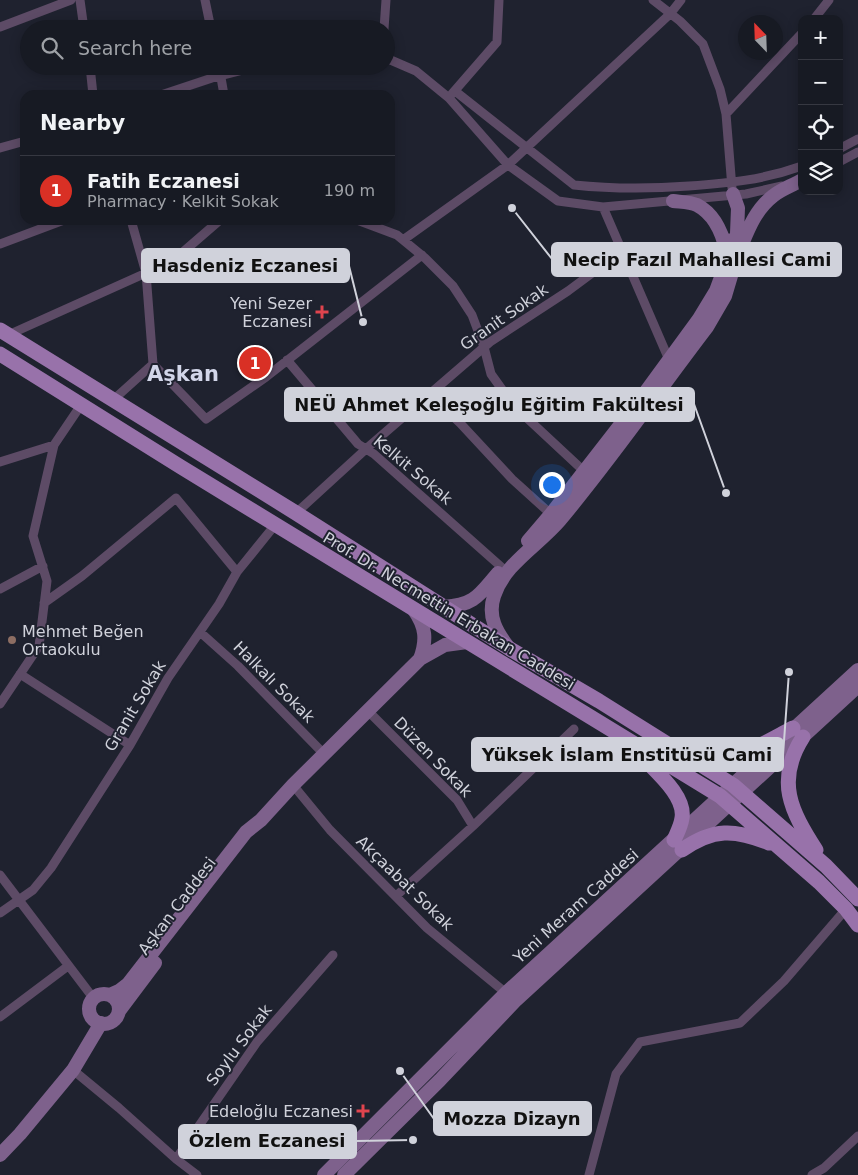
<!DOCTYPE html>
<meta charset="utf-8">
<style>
body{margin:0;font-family:"DejaVu Sans",sans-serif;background:#20232b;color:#f1f3f6}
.controls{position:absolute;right:15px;top:15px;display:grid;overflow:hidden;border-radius:10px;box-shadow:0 2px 12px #0003}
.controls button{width:45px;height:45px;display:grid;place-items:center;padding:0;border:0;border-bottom:1px solid #363841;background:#171a23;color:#f1f3f6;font:25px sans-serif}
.compass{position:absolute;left:738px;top:15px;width:45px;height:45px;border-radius:50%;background:#171a23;box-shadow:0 2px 12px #0003;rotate:337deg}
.you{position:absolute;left:551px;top:484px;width:18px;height:18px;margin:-12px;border:4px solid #fff;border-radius:50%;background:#1a73e8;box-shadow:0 0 0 8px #1a73e833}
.badge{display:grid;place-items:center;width:32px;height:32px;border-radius:50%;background:#d93025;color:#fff;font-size:16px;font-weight:700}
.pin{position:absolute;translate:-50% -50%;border:2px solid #fff;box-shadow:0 1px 5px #0006}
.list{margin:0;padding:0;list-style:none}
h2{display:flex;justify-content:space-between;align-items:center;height:65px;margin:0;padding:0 20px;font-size:21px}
h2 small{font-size:16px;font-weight:400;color:#9ea1a6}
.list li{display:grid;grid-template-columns:32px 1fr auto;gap:15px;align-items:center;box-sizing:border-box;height:70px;padding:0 20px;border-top:1px solid #363841}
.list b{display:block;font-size:19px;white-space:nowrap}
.list p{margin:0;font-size:16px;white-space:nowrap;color:#9ea1a6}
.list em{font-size:16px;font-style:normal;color:#9ea1a6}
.icon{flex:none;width:28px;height:28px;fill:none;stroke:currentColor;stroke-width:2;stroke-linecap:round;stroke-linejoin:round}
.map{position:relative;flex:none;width:858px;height:1175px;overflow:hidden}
.search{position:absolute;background:#171a23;box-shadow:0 2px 12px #0003;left:20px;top:20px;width:375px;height:55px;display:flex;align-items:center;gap:12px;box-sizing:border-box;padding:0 18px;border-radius:28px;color:#9ea1a6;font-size:19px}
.panel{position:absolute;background:#171a23;box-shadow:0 2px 12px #0003;left:20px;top:90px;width:375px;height:135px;border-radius:15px}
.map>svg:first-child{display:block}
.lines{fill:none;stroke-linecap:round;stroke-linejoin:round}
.street{stroke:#5d4b66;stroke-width:9}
.secondary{stroke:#7e618c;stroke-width:14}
.primary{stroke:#9872aa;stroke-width:15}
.health-dot{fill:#e0444e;stroke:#1f222f;stroke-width:2}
.education-dot{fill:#8d6e63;stroke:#1f222f;stroke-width:2}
.labels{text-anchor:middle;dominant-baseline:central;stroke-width:4;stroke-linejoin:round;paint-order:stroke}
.poi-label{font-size:16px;fill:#d0d2db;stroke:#1f222f;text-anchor:end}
.street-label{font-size:16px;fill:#d0d2db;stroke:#1f222f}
.district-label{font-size:21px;font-weight:bold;fill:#d2d6e9;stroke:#1f222f}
.leader{fill:none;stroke:#d0d2db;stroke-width:2}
.callout-dot{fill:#d0d2db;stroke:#1f222f;stroke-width:2}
.callout{fill:#d0d2db;stroke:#d0d2db;stroke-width:2}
.callout-label{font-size:18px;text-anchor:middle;font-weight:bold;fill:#111}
</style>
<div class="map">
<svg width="858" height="1175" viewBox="0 0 858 1175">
<rect width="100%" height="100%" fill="#1f222f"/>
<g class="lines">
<!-- street -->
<path class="street" d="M80,0L84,29
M205,0L211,29
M653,0L680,21L703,44L720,89L726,114L732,188
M814,19L829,0
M0,27L71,0
M384,29L386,0
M386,58L416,71L449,98L508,165L558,201L603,207L746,194L782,186
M90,66L93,95
M219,66L224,95
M455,91L574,185C612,189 650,189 689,186C729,183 763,180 802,166
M161,95L212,78L258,66
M451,95L497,42L499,0
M726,114L802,33
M0,148L25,141
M839,149L858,139
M839,162L858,152
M603,207L670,362
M357,220L397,235L425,258L453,286L472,315L484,347L491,374L514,406L587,474
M403,240L508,165L670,14L681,0
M0,244L64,220
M8,335L146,273L183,252L220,220
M287,360L358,444L374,454L507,572
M153,364L206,419L266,377L422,255
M429,394L460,423L512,479L553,516
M113,400L153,364L146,273L131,220
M0,462L54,445
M296,513L366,449L490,342L568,291L622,251
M0,589L43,566
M44,603L82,576L176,498L237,572
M200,632L238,666L324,754
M20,674L130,745
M0,704L39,646L47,581L33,536L54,445L81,405
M368,711L457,800L473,826
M293,785L330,830L427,928L506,993
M0,875L94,999
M396,896L473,826L574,729
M0,913L33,890L51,868L130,745L168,678L219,604L237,572L275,525
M0,1017L68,966
M73,1070L119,1108L176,1159L197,1175
M176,1159L257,1042L333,955
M589,1175L616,1074L640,1042L740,1023L784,981L846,909
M812,1175L824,1168L858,1136"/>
<!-- secondary -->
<path class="secondary" d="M673,201C681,202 690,202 697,205C714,214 722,232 726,250
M740,249C748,230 755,210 773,196C780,190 791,186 800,181
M528,541L551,514L642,397L699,319L716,291L723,272L727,255V240
M444,607C475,605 479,595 498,573
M414,610C426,627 427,640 420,659
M509,648C497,633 487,617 494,596C504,564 539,545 560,520C612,458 658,391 707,327L725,296L736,259L738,208L733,194
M89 1009a15 15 0 1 1 30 0a15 15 0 1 1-30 0Z
M110,995L119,991L128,984L246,832L261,820L293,785L420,659L445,645L467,642
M119,1011L155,963
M0,1155L20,1134L73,1070L101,1023
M324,1175L506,993L858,670
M344,1175L440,1080L516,1000L858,686"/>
<!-- primary -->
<path class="primary" d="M0,330L296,513L510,649L599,701L733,785L826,866L858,899
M0,354L181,467L720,796L819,882L846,909L858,925
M803,737C775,781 791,811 816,850
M682,747C692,749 702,754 712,755C744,758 766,742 793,728
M637,751C651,768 686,794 682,818C681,826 677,833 674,840
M682,850C713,828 735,829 769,843"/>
</g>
<!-- markers -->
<g class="health-dot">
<path d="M319.5 304.5h5v5h5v5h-5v5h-5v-5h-5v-5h5z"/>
<path d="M360.5 1103.5h5v5h5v5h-5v5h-5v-5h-5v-5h5z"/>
</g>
<circle class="education-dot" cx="12" cy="640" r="5"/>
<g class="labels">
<!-- poi labels -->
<g class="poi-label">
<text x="312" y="303">Yeni Sezer<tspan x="312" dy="18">Eczanesi</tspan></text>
<text x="22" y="631" text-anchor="start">Mehmet Beğen<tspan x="22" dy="18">Ortaokulu</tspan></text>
<text x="353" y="1111">Edeloğlu Eczanesi</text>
</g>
<!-- street labels -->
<g class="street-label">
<text transform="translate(504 317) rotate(-35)">Granit Sokak</text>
<text transform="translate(413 470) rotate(40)">Kelkit Sokak</text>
<text transform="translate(449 611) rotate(31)">Prof. Dr. Necmettin Erbakan Caddesi</text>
<text transform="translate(274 682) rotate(45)">Halkalı Sokak</text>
<text transform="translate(135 706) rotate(-59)">Granit Sokak</text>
<text transform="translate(433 757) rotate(46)">Düzen Sokak</text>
<text transform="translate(405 883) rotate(44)">Akçaabat Sokak</text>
<text transform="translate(177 906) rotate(-53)">Aşkan Caddesi</text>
<text transform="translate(576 906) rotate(-42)">Yeni Meram Caddesi</text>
<text transform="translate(239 1045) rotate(-53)">Soylu Sokak</text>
</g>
<!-- district labels -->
<g class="district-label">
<text x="183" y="374">Aşkan</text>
</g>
</g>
<!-- callouts -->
<path class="leader" d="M512 208L552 259M363 322L349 266M726 493L694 404M789 672L783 755M400 1071L434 1119M413 1140L356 1141"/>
<g class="callout-dot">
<circle cx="512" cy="208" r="5"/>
<circle cx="363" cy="322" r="5"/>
<circle cx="726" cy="493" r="5"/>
<circle cx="789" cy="672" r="5"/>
<circle cx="400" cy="1071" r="5"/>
<circle cx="413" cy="1140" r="5"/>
</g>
<g class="callout">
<rect x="552" y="243" width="289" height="33" rx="5"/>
<rect x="142" y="249" width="207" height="33" rx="5"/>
<rect x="285" y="388" width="409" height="33" rx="5"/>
<rect x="472" y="738" width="311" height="33" rx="5"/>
<rect x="434" y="1102" width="157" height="33" rx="5"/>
<rect x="179" y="1125" width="177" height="33" rx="5"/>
</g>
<g class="callout-label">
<text x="697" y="266">Necip Fazıl Mahallesi Cami</text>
<text x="245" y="272">Hasdeniz Eczanesi</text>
<text x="489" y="411">NEÜ Ahmet Keleşoğlu Eğitim Fakültesi</text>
<text x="627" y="761">Yüksek İslam Enstitüsü Cami</text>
<text x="512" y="1125">Mozza Dizayn</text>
<text x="267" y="1147">Özlem Eczanesi</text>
</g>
</svg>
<div class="controls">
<button>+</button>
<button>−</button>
<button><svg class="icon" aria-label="locate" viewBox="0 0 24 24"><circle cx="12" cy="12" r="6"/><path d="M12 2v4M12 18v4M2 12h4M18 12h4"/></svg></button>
<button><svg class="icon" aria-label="layers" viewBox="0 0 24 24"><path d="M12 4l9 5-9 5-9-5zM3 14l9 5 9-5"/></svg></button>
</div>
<svg class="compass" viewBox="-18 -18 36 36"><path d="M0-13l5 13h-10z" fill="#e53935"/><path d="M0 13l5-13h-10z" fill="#9ea1a6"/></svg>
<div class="you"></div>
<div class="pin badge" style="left:255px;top:363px">1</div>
<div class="search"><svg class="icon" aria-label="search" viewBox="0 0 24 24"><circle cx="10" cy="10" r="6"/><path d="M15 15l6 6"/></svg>Search here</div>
<section class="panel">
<h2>Nearby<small></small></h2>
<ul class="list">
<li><span class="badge">1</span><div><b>Fatih Eczanesi</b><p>Pharmacy · Kelkit Sokak</p></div><em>190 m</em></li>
</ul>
</section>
</div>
